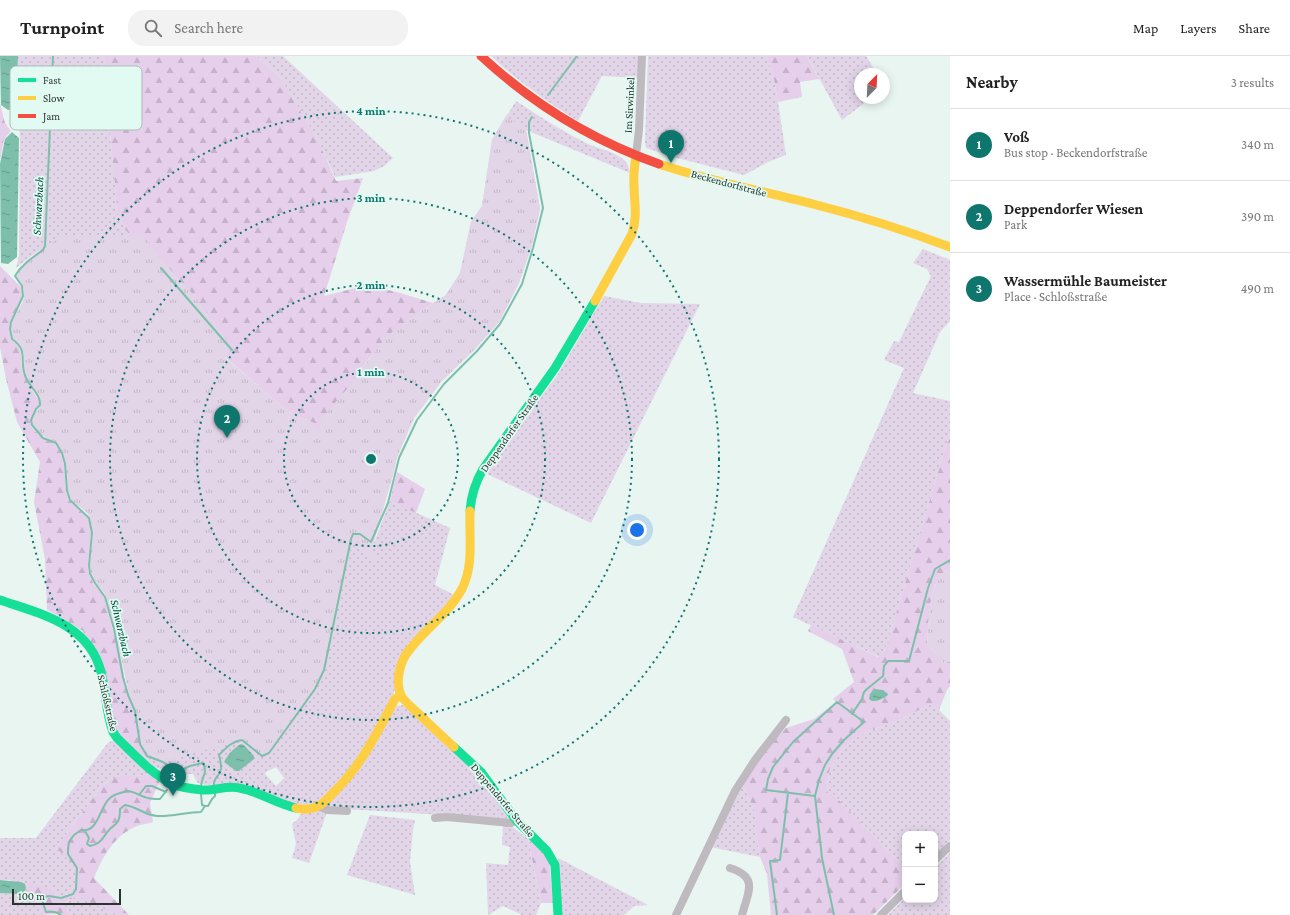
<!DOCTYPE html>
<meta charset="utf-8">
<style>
body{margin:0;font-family:"Crimson Pro",serif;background:#f2f2f2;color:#222}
.controls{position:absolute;right:12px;bottom:12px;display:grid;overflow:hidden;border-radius:8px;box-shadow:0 2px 10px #0003}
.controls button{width:36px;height:36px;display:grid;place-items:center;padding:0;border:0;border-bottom:1px solid #e0e0e0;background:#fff;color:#222;font:20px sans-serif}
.compass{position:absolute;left:854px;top:12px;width:36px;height:36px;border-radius:50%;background:#fff;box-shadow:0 2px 10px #0003;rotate:24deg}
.scale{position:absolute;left:12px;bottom:10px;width:109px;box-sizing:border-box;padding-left:4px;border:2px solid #2a3330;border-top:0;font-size:11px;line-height:14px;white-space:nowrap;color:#2a3330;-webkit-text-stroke:3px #e2fbf2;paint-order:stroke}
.you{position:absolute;left:637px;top:474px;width:14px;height:14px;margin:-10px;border:3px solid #fff;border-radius:50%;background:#1a73e8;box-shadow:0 0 0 6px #1a73e833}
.badge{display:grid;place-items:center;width:26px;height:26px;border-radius:50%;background:#0f766e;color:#fff;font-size:13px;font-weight:700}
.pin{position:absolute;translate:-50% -33px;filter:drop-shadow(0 1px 2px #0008)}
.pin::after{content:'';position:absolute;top:21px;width:14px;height:12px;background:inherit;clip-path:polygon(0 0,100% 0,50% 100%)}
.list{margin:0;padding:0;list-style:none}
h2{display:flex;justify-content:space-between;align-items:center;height:52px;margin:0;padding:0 16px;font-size:17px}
h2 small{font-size:13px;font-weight:400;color:#767676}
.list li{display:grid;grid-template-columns:26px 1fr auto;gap:12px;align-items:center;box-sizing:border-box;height:72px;padding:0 16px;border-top:1px solid #e0e0e0}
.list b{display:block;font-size:15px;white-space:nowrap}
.list p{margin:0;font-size:13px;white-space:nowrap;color:#767676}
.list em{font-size:13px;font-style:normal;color:#767676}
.icon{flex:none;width:22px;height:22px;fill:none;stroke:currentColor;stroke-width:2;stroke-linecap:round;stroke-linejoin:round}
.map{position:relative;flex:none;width:950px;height:859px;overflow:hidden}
header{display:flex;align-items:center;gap:24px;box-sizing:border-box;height:56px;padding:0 20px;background:#fff;border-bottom:1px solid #e0e0e0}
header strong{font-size:19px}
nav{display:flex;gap:22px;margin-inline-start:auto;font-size:14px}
.search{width:280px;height:36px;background:#f2f2f2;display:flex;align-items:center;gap:10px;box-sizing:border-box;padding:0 14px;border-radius:16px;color:#767676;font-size:15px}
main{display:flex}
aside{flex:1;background:#fff}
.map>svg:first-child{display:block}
.grass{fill:url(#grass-dots);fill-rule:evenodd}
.forest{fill:url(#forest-firs)}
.park{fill:url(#park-tufts)}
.water{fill:url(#water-ripples)}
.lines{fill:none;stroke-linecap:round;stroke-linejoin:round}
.stream{stroke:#7ebfac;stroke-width:2}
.street{stroke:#bebac0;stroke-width:8}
.fast{stroke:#16e098;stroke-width:9}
.slow{stroke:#ffcf43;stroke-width:9}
.jam{stroke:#f24e42;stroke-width:9}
.ring{fill:none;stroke:#0f766e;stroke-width:2;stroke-dasharray:2 4}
.labels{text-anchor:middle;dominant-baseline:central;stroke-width:3.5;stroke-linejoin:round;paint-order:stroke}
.street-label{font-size:11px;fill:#2a3330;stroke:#e2fbf2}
.water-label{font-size:12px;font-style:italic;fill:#035140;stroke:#e2fbf2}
.key{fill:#e2fbf2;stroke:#abbfb8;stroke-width:1}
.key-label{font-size:11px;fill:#2a3330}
.centre{fill:#0f766e;stroke:#e2fbf2;stroke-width:2}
.ring-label{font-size:12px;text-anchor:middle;font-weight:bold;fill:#0f766e;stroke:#e2fbf2;stroke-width:3.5;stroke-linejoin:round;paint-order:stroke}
</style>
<header>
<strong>Turnpoint</strong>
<div class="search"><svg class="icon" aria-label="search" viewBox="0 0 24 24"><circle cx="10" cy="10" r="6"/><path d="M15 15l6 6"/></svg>Search here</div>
<nav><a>Map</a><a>Layers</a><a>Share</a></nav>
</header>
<main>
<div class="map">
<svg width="950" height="859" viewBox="0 0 950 859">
<defs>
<pattern id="grass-dots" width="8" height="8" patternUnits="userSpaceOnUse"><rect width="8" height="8" fill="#e2d5e8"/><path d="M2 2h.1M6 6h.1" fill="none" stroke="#c2b7c7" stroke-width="1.8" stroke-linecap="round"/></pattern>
<pattern id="forest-firs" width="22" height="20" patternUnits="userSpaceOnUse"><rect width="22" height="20" fill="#e5cfeb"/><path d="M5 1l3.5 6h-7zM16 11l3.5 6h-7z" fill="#c5b2ca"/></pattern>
<pattern id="park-tufts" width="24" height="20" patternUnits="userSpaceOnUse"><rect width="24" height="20" fill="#e2d5e8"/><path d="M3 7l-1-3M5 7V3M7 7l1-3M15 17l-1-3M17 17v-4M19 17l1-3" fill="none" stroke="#c2b7c7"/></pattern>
<pattern id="water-ripples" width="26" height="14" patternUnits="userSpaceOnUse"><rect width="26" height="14" fill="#7ebfac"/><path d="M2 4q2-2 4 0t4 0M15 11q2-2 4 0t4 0" fill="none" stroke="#679c8c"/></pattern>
</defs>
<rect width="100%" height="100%" fill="#e8f5f1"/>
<!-- grass -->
<path class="grass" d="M18,0H102L106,9L110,78L118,159L129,179L224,301L276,345L296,360L314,367L322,362L366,307L433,247L446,239L460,217L471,166L482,150L492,84L516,45C540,61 564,76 590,89C601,93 615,96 624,104C628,108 629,112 630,117L526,74L540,153L531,192L519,227L499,266L474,294L441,326L414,362L397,401L372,492L390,445L450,472L435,529L454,539L445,551L408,588L393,639L366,689L336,731L315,747L304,749L217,730L200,728L197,726L193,718H188L178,724L170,721L167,718L168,715L166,712H156L143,702L148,700L106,540C101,529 90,524 90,509C89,499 92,489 93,479C93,475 92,471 91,467C90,464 91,464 90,461C85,451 72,448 68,436C64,421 69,404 59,390C52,380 38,381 33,370C28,359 43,353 41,345C39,337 30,330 27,322C22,312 27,301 23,292C20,286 13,285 12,278C7,261 31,247 23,230C21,226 18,223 16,220C21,207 34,201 43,192L27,203L16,212L19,200L20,81L16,48ZM241,688L236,715L224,706C228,698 234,692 241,688ZM276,711L284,722L276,730L265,718L266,716Z
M256,0H283L393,102L384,110L374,115L335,121L318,84L280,21Z
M491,0H639V22L602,20L578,65C547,46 518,25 491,0Z
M648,0H766L773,18L778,46L786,99L768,106L744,119L677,102L646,92L645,86Z
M807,0H866L877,18H860V42H871L842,64Z
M923,193L950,204V265L940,276L913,337L950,345V376L885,595L879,601L793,561L904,312L884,304L894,285L899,286L931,220L927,213L913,207Z
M604,240L641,247L700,248L591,467L485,417L558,318Z
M931,648L939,654L950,665V784L935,799V778H905V812L833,738H828L827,727L830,713L840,696L854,683L866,676L899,664Z
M403,649L476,715L509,763L330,752L326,750L395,650Z
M111,685L116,686L147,713L144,719L139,722L132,720L107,726L101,731L56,792L72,807L75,812V833C64,844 45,842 30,843L35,846L41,853L42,859H0V837L19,838L10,824H0V782H36L107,688Z
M743,729L755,756L756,775L760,801L710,791Z
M318,754L327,756L309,807L292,802L296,788L292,768L299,762L300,758Z
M370,759L415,764L413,774L410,805L415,839L347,819Z
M503,769L513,771L528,783L541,847L536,859H522L503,850L488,859L486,807L508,809L510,791L502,789Z
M950,797V859H888L905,842V844H935V811Z
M558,802L648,849L634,850L624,859H562Z
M77,840H80L117,859H69L65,850L67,845Z"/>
<!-- forest -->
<path class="forest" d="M102,0H256L280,21L318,84L336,125L363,122L348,163L324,240L367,229L400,237L433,247C414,260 394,274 378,292C355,318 337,350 318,379L314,367L296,360L276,345L224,300L129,179L118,159L110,78L106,9Z
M766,0H807L819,23L800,26L802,41L778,46L773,18Z
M0,47L5,67L11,75L4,83L0,104Z
M0,210L21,231L22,236L21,245L10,265L9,273L11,284C27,294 18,305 24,320C28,329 34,336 39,345V349L35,353L30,364L31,370L35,375L43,382L55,388L59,393L61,397L64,409L66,436L69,444L89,463L91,477L88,509L89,519L94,528L103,538L104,541L116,586L118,587L124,621L129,639L136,655L141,688L149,699L143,702L117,677L83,575L62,562L47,554L45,503L34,446L40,406L17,366L6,323L0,291Z
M950,376V513C947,514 944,515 942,518C928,534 929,567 927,588L943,606H950V630L947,634L939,654L931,648L899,664L866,676L854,683L840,696L830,713L827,727L828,738H833L905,812V828L873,859H771L767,818L760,801L756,775L755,756L743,729L759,704L773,686L786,672L814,663L836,646L833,643L854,626L842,593L808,575L811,569L878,601L885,595Z
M397,416L425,433L416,457L390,445Z
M147,713L160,725L150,747L153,766C148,768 140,768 135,771C114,780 102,802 94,822L129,859H117L77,840L67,845L65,850L69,859H58L57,858L42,859L41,853L26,838L28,828L31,827C40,829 54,831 56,841C64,841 69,838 75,833V812L72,807L56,792L101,731C108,725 116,721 125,720C136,718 140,726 147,713Z
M528,783L549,803L553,847H541Z"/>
<!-- park -->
<path class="park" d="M507,58L510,63L526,73L540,153L531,192L519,227L499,266L474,294L441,326L414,362L397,401L394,416L372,492L376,503L374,506L358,486L351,481L323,614L314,632L278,683C274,691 270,696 262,700L245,684H242L173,703L162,704L149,699L141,688L136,655L129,639L115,573L106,540C102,532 94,527 91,518C87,505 92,491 93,479C93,474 91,468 91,464C89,454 75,450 70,442C64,430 68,410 63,397C57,381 38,383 33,369C29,359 41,354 41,347C41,340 29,328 26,321C20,304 31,296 13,283C12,280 11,277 11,273C11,259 29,246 23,231C22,227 18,223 16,220L18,214L28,204L47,189L66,179L143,180L160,202L198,244L234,294L224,301L276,345L296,360L314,367L318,378L322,362L352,327L378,291L391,277L412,261L446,239L460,217L471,166L482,150L492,84Z
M950,513V606H943L927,588C929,568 928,534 942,518C944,515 947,514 950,513Z"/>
<!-- water -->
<path class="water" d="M0,0H18L16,48L13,53L8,54L1,49Z
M12,76L19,82L17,201L8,208L1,207L0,108L5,83Z
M875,633L883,634L888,638L887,640C882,643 874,648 869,643L870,638Z
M241,688L244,689L254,700V703L239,715H236L224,706C228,698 234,692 241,688Z
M0,824L21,826L25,828L26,832L24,836L19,838L0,837Z"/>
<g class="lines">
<!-- stream -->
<path class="stream" d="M53,0L45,190L43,194L28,205L19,214L15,220L22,230L23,240L11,266L10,273L12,283C30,296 18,305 26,322C30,331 41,339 40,349L36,353L31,364L32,369L43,382L56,387L62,397L65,408L67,435L70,444L89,462L92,477L89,509L90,518L95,527L105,541L114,573L123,621L128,639L135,655L140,688L147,700L163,706L177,716L176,719L172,723
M548,39L577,0
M161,212L232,294
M852,658L862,643L864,636L867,633L883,620L884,610L888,605H909L928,532L935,513L950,504
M177,716L190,710L203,707C208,718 202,719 201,730
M214,729C213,722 221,719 221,712C221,708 220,703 219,699C226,692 232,685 242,684L262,700L269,697L315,633L324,614L351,483L353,478H360L371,486L388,447L399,402L417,364L444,328L477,295L500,268L522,228L533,192L543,152L529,77V66L532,61
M201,738L202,749L205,750
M139,739L146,730H152L166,736
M815,740L766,734L768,723L773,711L793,686L837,646L864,666L844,684L832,698L825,709L819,724L815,740L822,802L834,859
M85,775L89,782L87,788L90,790C103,788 103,779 111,772C114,769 116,769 118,765C120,762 120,757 120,753L125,749C138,751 144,759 157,760C172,761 186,756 201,756L205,750H208L212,743L215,740V738
M61,859C57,856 52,855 46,856L42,844L44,841L49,840L61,842L73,838L76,833L77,812L68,798V793L69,786L74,779L81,774C99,777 99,751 110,742C113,739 123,736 127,735C134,735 142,741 148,742C152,743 156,743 160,743L167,734
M777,859L770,805L780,804L788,737"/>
<!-- street -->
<path class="street" d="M636,99L639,74L642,0
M317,750L328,754L347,755
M435,762L447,761L511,767L516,764
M935,804L950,790
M730,812C759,821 748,836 742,859
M676,859L735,735L755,704L786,664
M881,859L905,835"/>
<!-- fast -->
<path class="fast" d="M470,455C471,440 475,427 483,413L555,312L595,245
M0,544C41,558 89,568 101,616C106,636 106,658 113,676L117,682C133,697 152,719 173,728C182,732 193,733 203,734C215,735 227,729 239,732C259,735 276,748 296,752
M454,691L481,716L516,764L547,795L555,809L558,859"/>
<!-- slow -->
<path class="slow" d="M659,108C709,125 762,135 813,148C860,160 905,174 950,191
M595,245L632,178C638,159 634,146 634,128C633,118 635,109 636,99
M454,691C443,681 432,671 421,660C415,654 407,648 402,641C395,629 399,608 407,597C423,574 448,559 462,533C474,509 469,482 470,455
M296,752C304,754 313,753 320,749C326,745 331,739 336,734C362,708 378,675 395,643L401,639"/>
<!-- jam -->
<path class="jam" d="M481,0C534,49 591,84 659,108"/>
</g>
<!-- distance rings -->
<g class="ring">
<circle cx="371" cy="403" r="87"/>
<circle cx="371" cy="403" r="174"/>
<circle cx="371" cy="403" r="261"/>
<circle cx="371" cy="403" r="348"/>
</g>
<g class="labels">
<!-- street labels -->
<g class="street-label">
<text transform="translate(629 49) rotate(-87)">Im Sirwinkel</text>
<text transform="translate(729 127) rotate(15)">Beckendorfstraße</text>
<text transform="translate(509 377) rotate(-55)">Deppendorfer Straße</text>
<text transform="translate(108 647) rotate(77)">Schloßstraße</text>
<text transform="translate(503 744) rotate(50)">Deppendorfer Straße</text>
</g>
<!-- water labels -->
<g class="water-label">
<text transform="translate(38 150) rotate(-87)">Schwarzbach</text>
<text transform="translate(121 572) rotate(77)">Schwarzbach</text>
</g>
</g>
<!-- legend -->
<rect x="10" y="10" width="132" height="64" rx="6" class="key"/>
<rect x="18" y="22" width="18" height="4" fill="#16e098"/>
<rect x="18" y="40" width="18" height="4" fill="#ffcf43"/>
<rect x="18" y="58" width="18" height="4" fill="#f24e42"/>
<g class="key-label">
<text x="43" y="28">Fast</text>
<text x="43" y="46">Slow</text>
<text x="43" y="64">Jam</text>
</g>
<circle cx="371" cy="403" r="6" class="centre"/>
<g class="ring-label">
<text x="371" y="59">4 min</text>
<text x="371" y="146">3 min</text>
<text x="371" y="233">2 min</text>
<text x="371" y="320">1 min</text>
</g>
</svg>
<div class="controls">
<button>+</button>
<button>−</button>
</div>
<svg class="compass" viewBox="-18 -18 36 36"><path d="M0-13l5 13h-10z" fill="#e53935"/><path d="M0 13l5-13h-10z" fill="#767676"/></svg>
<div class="scale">100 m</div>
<div class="you"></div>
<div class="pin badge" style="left:671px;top:107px">1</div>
<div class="pin badge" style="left:227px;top:382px">2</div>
<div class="pin badge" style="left:173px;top:740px">3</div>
</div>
<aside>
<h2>Nearby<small>3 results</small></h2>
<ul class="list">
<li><span class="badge">1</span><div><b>Voß</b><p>Bus stop · Beckendorfstraße</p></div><em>340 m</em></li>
<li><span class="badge">2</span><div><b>Deppendorfer Wiesen</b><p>Park</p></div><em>390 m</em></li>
<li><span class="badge">3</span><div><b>Wassermühle Baumeister</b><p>Place · Schloßstraße</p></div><em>490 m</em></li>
</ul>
</aside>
</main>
